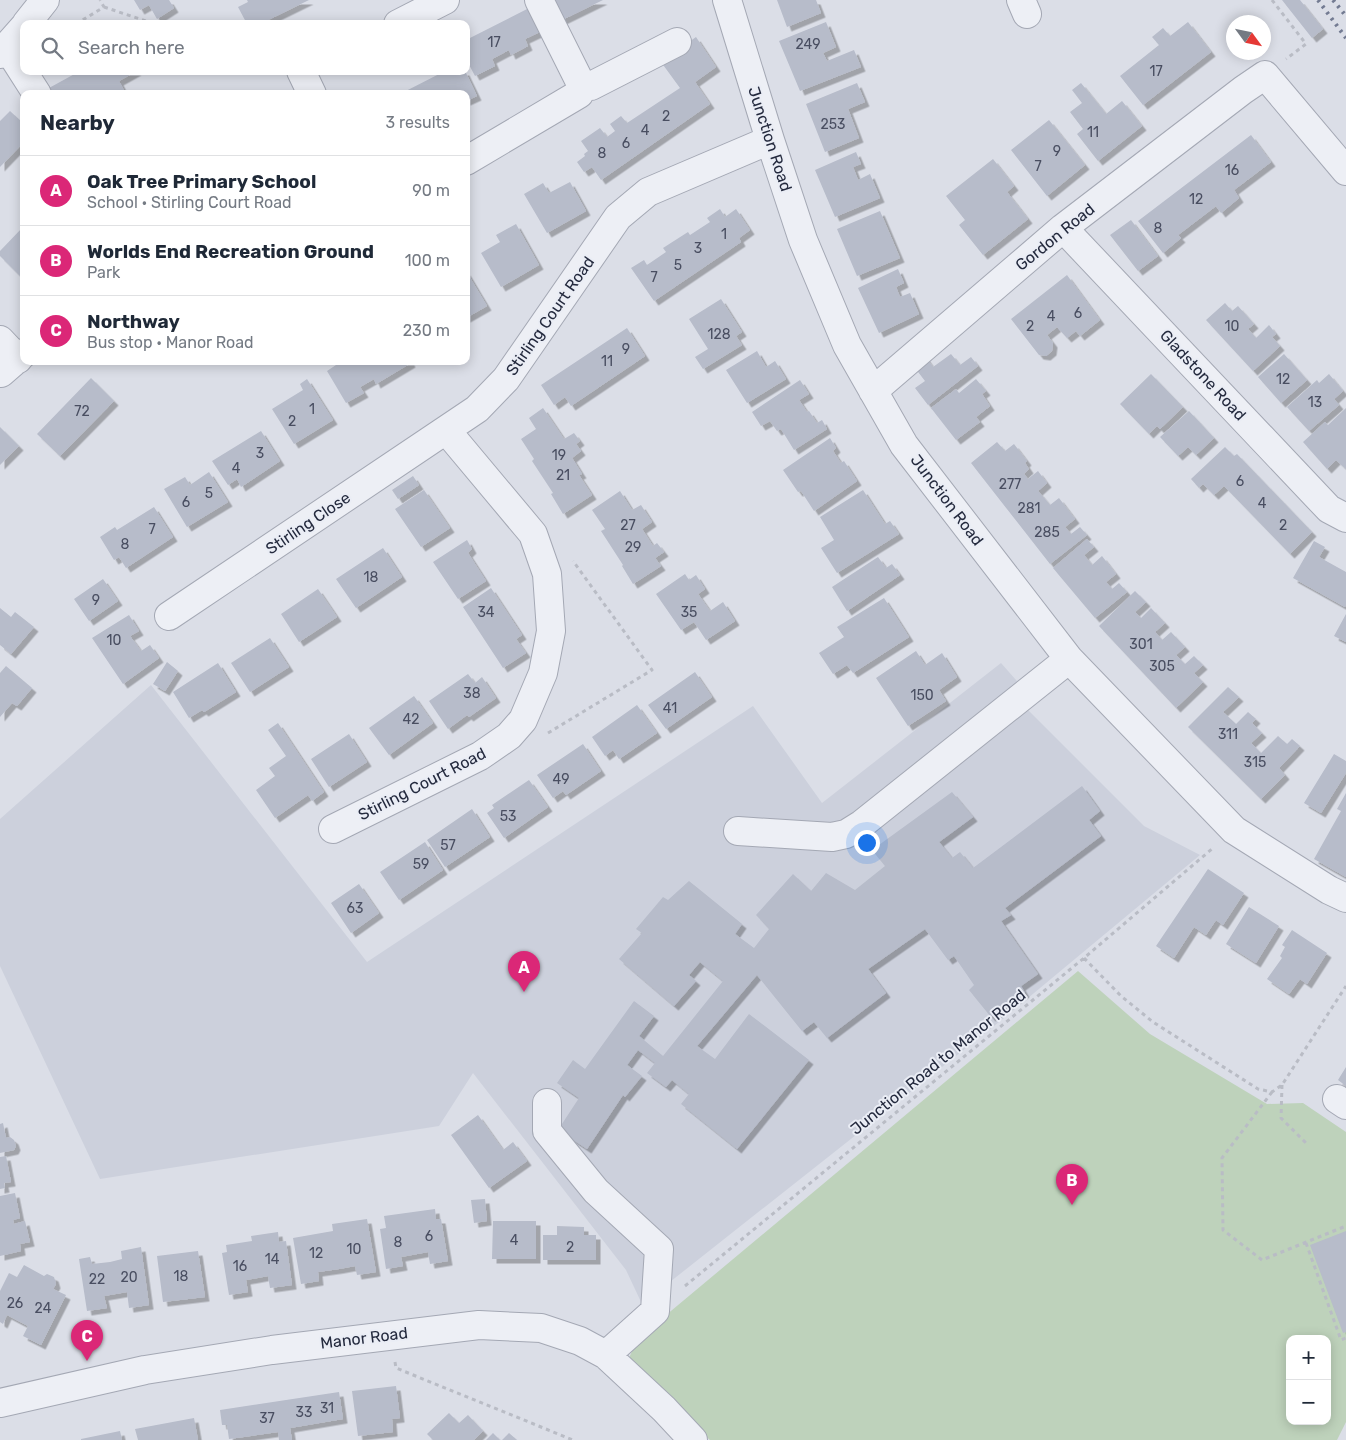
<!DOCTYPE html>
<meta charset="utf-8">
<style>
body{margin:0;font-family:Rubik,sans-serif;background:#f6f6f7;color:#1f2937}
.controls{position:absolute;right:15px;bottom:15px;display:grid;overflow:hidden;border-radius:10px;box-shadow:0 2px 12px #0003}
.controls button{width:45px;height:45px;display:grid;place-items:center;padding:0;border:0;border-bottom:1px solid #e0e1e3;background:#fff;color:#1f2937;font:25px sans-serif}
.compass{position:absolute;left:1226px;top:15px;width:45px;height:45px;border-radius:50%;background:#fff;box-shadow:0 2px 12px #0003;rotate:123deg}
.you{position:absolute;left:866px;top:842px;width:18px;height:18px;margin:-12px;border:4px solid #fff;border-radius:50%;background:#1a73e8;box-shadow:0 0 0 8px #1a73e833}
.badge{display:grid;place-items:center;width:32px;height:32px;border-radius:50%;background:#db2777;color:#fff;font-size:16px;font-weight:700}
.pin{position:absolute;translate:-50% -41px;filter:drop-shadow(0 1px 2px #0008)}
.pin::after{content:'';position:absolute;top:26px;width:18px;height:15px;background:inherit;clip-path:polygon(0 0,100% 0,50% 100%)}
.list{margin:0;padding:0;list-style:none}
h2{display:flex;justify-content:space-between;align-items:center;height:65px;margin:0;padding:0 20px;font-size:21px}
h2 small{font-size:16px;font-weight:400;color:#747a83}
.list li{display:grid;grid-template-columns:32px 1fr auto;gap:15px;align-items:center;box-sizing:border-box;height:70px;padding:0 20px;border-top:1px solid #e0e1e3}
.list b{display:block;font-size:19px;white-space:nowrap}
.list p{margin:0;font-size:16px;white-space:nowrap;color:#747a83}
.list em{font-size:16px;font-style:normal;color:#747a83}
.icon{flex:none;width:28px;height:28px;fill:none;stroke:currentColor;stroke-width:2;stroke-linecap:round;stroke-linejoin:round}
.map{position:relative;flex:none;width:1346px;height:1440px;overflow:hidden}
.search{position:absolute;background:#fff;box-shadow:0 2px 12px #0003;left:20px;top:20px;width:450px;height:55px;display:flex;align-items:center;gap:12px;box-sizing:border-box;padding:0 18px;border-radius:10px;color:#747a83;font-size:19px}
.panel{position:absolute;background:#fff;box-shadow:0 2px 12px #0003;left:20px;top:90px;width:450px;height:275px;border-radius:10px}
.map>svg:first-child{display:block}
.built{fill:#ccd0dc}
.green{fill:#bed2bb;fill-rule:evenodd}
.building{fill:#b7bcca;filter:url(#shadow)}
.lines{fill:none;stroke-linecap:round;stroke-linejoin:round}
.minor-casing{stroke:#a4a8b4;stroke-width:30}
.path{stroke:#b9bcc5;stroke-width:3;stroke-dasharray:4 4;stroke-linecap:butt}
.minor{stroke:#edeff5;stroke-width:28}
.rail{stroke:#737b92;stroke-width:4;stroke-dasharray:2.5 5;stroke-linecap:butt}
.labels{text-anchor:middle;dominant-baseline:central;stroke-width:4;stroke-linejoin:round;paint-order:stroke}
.number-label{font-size:14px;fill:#494e61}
.street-label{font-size:16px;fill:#242a3e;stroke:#eaedf5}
</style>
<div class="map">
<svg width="1346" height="1440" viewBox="0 0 1346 1440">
<defs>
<filter id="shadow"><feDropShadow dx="4.5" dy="4.5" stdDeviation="0" flood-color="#0004"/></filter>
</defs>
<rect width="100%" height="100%" fill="#dbdee7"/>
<!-- built -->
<path class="built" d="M1001,663L1030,696L1026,708L1144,826L1200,855L1004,1018L642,1304L626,1270L473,1073L439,1126L100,1179L0,966V819L151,685L367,962L753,706L822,803Z"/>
<!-- green -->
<path class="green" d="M1078,971L1150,1034L1267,1104L1303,1103L1346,1132V1422L1337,1440H710L693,1425L629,1358L633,1349L641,1336ZM1290,1339H1327V1421H1290Z"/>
<!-- building -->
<path class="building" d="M134,0H169L174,8L157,19L149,5L140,10Z
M247,0H309L260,24H247L238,7L248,2Z
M552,0H603L562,20Z
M777,0H816L821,13L787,27Z
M1282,0H1300L1323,29L1312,38Z
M533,6L544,30L525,39L528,46L511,55L509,50L492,59L495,66L475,76L466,59V40Z
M826,22L836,47L823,53L827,61L854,50L861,67L800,91L779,41Z
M1188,22L1211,52L1143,105L1120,76L1159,45L1152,37L1163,28L1170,36Z
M696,37L716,67L695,82L710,104L601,180L592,167L584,172L577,162L585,156L584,154L588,151L581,141L600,128L607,137L615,131L610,124L621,116L627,123L680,88L661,62Z
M80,71H137L119,81L126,94H52L49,88Z
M445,71H465L477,96L466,101V94H400Z
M857,83L865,102L848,109L859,138L825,152L806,104Z
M1081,83L1106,114L1122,101L1142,126L1098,161L1077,134L1083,129L1070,112L1082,103L1072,90Z
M10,111L24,124V142L0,167V121Z
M1049,120L1085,165L1047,196L1011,150Z
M1251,135L1271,162L1234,190L1239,198L1221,213L1216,206L1178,235L1181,238L1163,253L1138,221Z
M856,152L861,164L853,167L858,180L870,174L880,198L835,217L815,170Z
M993,159L1014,186L1007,192L1028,219L983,255L959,225L965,220L946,196Z
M570,182L586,211L547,233L524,194L543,183L549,193Z
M720,209L725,217L736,209L750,230L739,238L741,242L654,301L631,268L644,260L647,265L666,252L663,248L688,232L690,235L710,222L707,218Z
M880,211L900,258L857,276L837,229Z
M1131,220L1158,256L1138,271L1110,235Z
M516,224L539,265L501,287L481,253L500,242L496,235Z
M22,228L24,230V280L0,256V251Z
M898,269L904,283L896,287L900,297L910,293L919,314L879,333L858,288Z
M466,271L487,306L466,318Z
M1067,275L1100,320L1080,336L1076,331L1067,338L1057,327L1047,335L1053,343L1052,351L1046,356L1039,355L1011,319Z
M721,299L742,332L736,336L742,345L703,369L695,357L708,349L689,319Z
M1225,303L1232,311L1238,306L1254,324L1248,329L1256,338L1269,325L1276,334L1272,337L1280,346L1253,371L1206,320Z
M627,328L645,356L571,406L565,397L554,405L541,385Z
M757,351L766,367L775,361L786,379L747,403L726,370Z
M951,354L960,365L971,357L978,366L928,405L915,388L925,381L912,364L924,355L933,367Z
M1284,354L1307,380L1281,403L1258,377Z
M342,361H410L411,363L376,384L374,379L360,387L364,393L346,403L327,371Z
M1151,374L1183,407L1160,429L1157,426L1149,434L1120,404Z
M1329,374L1343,391L1334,399L1339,405L1309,431L1287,407L1317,380L1319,383Z
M91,378L114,401L60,456L37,434Z
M307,379L333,420L294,444L272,409L303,390L300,384Z
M976,379L986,391L982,394L990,406L976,417L980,422L956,440L931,408L956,389L959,393Z
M800,380L809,394L799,400L807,412L809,411L817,423L822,420L827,429L794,450L781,429L777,431L770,421L761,426L752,412Z
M543,408L564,439L574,433L580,441L576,444L581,451L572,458L582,474L579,475L592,495L563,514L551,494L553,493L532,461L534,459L521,439L536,429L529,418Z
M1346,408V469L1336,460L1327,469L1303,442L1325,422L1328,425Z
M1189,411L1214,438L1196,455L1188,447L1178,456L1160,437Z
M0,427L19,446L0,465Z
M261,431L280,461L241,487L237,479L228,485L212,461Z
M830,438L836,448L833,451L841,463L844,461L857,481L814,511L801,491L798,492L783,470Z
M997,442L1005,451L1014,444L1027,461L1025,463L1029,469L1024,474L1028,479L1038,471L1047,483L1038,491L1050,505L1059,498L1075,519L1065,527L1071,534L1080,527L1087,535L1050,564L971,463Z
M1225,447L1234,456L1237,454L1312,532L1290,554L1224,486L1214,495L1203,484L1199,488L1191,479Z
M209,472L228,502L187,527L164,489L185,477L190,485Z
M413,476L419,485L398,499L392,490Z
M424,490L450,528L421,547L395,509Z
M863,490L885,524L890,521L899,534L837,573L821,548L834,540L820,517Z
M620,491L632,510L641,505L652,522L642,529L653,546L657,543L664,552L655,558L661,566L633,584L622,566L623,565L601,531L605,529L592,510Z
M154,507L173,537L126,568L119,557L114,560L100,537L115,527L117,530Z
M1087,539L1094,547L1084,555L1092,565L1102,556L1116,574L1106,582L1112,589L1119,583L1127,592L1095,618L1053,568Z
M467,540L472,549L468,553L486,581L458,599L433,562Z
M1314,541L1325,547L1319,557L1346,572V604L1345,607L1293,578Z
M383,548L402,577L356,608L336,579Z
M878,557L886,568L892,564L900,575L847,611L832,587Z
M685,574L689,580L696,575L705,589L698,594L710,611L723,602L735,621L706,640L694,622L681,630L656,594Z
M103,579L118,601L89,621L74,599Z
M491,588L522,635L516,639L526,653L503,668L463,607Z
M318,589L337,617L299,642L281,614Z
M1135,591L1146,602L1135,612L1141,618L1151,608L1165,623L1155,632L1162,640L1171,632L1185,647L1176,655L1185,664L1194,656L1203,665L1194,673L1203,682L1176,708L1099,626Z
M884,598L909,637L853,673L847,665L833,674L819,653L844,637L837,627Z
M0,608L11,617L15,612L34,627L11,654L0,645Z
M1346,614V642L1334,636Z
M129,615L139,631L130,636L141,651L150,645L159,658L123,684L92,638Z
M270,638L289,667L250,692L231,663Z
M916,651L925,665L942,653L957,677L939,690L946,701L908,726L876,678Z
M167,662L178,671L165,691L153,684Z
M218,663L236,692L204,712L202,710L189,718L173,692Z
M6,666L32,688L17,706L12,703L0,717V673Z
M695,672L712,697L666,729L648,705Z
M468,674L475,683L482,677L496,698L469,717L467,715L448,729L429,701Z
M1228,687L1239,697L1223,712L1236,724L1248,712L1256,719L1252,723L1262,733L1251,743L1261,753L1278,736L1287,744L1292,739L1300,746L1279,768L1285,775L1261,799L1188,727Z
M414,696L433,723L389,755L369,728Z
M637,705L657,733L619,759L613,750L605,756L592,737Z
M278,723L324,792L312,801L308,795L275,818L256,790L275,776L269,768L286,756L268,730Z
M349,734L367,762L329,787L311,759Z
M583,744L601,771L566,795L563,791L553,798L537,775Z
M1334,754L1346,761V773L1321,813L1304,803Z
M529,780L548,807L504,838L487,813L494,808L492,805Z
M1082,786L1100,811L1089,820L1101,836L1005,908L1011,915L1001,921L1038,974L1021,986L1025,993L991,1017L969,990L974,985L954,956L948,960L925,929L868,969L886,993L827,1038L814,1022L802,1031L757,975L697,1046L715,1059L749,1014L809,1060L737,1149L681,1104L689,1094L672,1080L666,1087L647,1073L655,1063L638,1050L627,1065L642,1076L625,1097L623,1095L587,1149L558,1130L579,1098L557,1083L573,1060L585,1069L634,1001L654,1016L639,1036L663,1056L723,981L700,962L689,975L696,981L674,1006L619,959L642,933L636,929L663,897L668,900L689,881L742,924L735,934L754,948L769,929L756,915L793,874L811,891L826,873L855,890L885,866L872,850L952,792L973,817L939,842L952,858L960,852L973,868Z
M1346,793V877L1314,859L1341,811L1337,809Z
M472,809L490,837L445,867L427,840Z
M425,842L443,870L399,900L380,872Z
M1208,869L1244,893L1223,925L1216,920L1206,935L1194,927L1174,958L1156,946Z
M359,884L379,913L351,933L331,903Z
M1249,907L1279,926L1256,963L1226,944Z
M1292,930L1327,953L1307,984L1300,979L1289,994L1267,979L1282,958L1280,956L1285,947L1282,945Z
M1346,1067V1086L1338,1080Z
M478,1115L503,1150L513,1142L527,1161L489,1188L451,1135Z
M3,1123L6,1138L10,1137L14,1140L16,1146L14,1150L0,1153V1124Z
M6,1156L11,1182L4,1183L5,1188L0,1189V1157Z
M15,1193L20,1218L13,1220L14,1224L25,1221L30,1242L20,1244L21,1251L0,1256V1196Z
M485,1199L487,1221L474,1223L471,1200Z
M435,1209L436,1219H441L448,1261L430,1264L428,1252L401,1257L403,1266L386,1269L380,1229L386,1228L384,1216Z
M367,1219L376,1272L357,1275L355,1266L339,1269L318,1272L319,1281L301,1284L293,1238L333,1231L332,1224Z
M493,1221H536V1259H492Z
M557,1226L584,1227V1235H596V1260H543V1235H557Z
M1346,1231V1332L1343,1333L1310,1245Z
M278,1232L279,1242L286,1241L292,1285L270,1288L268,1276L246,1280L248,1292L229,1295L222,1253L227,1252L226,1245L252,1241L251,1236Z
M141,1247L149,1305L129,1308L127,1292L104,1296L107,1308L87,1311L79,1259L90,1257L92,1264L110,1262L122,1259L121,1251Z
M198,1251L205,1297L163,1302L157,1256Z
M24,1265L44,1276L47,1274L54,1277L56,1284L53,1289L66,1295L41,1345L23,1336L28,1326L7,1315L3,1324L0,1322V1291L9,1273L17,1277Z
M396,1386L400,1418L392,1419L393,1432L358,1436L352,1391Z
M339,1392L343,1419L290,1428L292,1440H279L278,1432L229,1439L227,1425H222L220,1410Z
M449,1413L459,1423L468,1415L483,1431L474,1440H433L427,1434Z
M194,1418L198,1440H138L135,1429Z
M120,1431L122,1440H81V1439Z
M493,1433L500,1440H486Z
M509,1433L517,1440H502Z"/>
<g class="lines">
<defs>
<path id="minor" d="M539,0L581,84L591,86L677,42
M727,0L770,140L803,240L847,345L904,445L1069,659L1234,830L1329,890L1346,898
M1021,0L1027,14
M26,24L45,0
M398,24L445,0
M7,47L37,94
M0,54L24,27
M301,71L312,94
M466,161L579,94L581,84
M1063,228L1329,509L1346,518
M0,340L18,359
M1,373L24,353
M873,391L1063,228L1243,90L1265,75L1346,171
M169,616L477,409L506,379L618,217L648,192L770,140
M333,829L480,756L509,736L523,720L543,673L551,631L547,574L533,534L446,430
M738,831L832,837L846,834L862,824L1069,659
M1337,1099L1346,1105
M547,1103V1131L596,1191L659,1249L655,1311L606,1355
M0,1403L145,1370L272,1350L479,1325L541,1328L580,1341L606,1355L664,1409L693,1440"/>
</defs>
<!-- minor casing -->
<use href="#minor" class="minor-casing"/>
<!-- path -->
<path class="path" d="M1272,0L1306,44L1286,59
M104,7L155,24
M76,24L104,7L100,0
M548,733L652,670L573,561
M1084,958L1121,996L1153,1022L1258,1089L1272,1092L1282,1085L1346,986
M1282,1085L1281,1118L1306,1143
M1272,1092L1222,1158L1223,1230L1262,1260L1346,1226
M1306,1243L1341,1340L1346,1338
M685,1286L1084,958L1213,848
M395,1362L396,1368L573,1440"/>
<!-- minor -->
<use href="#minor" class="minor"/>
<!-- rail -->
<path class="rail" d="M1318,0L1346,38
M1333,0L1346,16"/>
</g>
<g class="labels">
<!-- number labels -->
<g class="number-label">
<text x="494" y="42">17</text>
<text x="808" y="44">249</text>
<text x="1156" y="71">17</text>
<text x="666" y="116">2</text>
<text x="833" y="124">253</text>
<text x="645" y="130">4</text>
<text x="1093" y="132">11</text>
<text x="626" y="143">6</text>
<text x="1057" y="151">9</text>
<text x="602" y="153">8</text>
<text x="1038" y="166">7</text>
<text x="1232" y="170">16</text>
<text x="1196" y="199">12</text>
<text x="1158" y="228">8</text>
<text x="724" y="234">1</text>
<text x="698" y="248">3</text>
<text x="678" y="265">5</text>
<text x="654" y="277">7</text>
<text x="1078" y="313">6</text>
<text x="1051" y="316">4</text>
<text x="1030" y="326">2</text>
<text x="1232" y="326">10</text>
<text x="719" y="334">128</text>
<text x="626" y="349">9</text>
<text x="607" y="361">11</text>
<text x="1283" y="379">12</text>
<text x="1315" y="402">13</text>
<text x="312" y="409">1</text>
<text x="82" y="411">72</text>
<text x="292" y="421">2</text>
<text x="260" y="453">3</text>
<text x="559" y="455">19</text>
<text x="236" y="468">4</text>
<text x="563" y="475">21</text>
<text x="1240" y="481">6</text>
<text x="1010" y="484">277</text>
<text x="209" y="493">5</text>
<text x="186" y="502">6</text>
<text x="1262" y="503">4</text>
<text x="1029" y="508">281</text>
<text x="628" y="525">27</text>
<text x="1283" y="525">2</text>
<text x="152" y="529">7</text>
<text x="1047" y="532">285</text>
<text x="125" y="544">8</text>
<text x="633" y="547">29</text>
<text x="371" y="577">18</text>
<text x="96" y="600">9</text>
<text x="486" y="612">34</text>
<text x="689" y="612">35</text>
<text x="114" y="640">10</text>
<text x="1141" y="644">301</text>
<text x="1162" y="666">305</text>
<text x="472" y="693">38</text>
<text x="922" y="695">150</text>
<text x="670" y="708">41</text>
<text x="411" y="719">42</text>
<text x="1228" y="734">311</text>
<text x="1255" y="762">315</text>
<text x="561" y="779">49</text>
<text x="508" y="816">53</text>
<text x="448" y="845">57</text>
<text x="421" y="864">59</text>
<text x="355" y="908">63</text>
<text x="429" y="1236">6</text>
<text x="514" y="1240">4</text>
<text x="398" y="1242">8</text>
<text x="570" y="1247">2</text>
<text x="354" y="1249">10</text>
<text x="316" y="1253">12</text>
<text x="272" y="1259">14</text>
<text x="240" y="1266">16</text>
<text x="181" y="1276">18</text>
<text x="129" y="1277">20</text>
<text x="97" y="1279">22</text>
<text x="15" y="1303">26</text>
<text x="43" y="1308">24</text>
<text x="327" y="1408">31</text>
<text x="304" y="1412">33</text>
<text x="267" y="1418">37</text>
</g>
<!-- street labels -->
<g class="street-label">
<text transform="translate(770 139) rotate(72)">Junction Road</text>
<text transform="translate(1055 237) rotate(-39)">Gordon Road</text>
<text transform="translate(550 316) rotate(-55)">Stirling Court Road</text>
<text transform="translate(1203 375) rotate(47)">Gladstone Road</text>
<text transform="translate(947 500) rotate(53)">Junction Road</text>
<text transform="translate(308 523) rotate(-34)">Stirling Close</text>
<text transform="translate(422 784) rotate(-27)">Stirling Court Road</text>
<text transform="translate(938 1062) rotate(-39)">Junction Road to Manor Road</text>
<text transform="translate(364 1338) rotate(-7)">Manor Road</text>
</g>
</g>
</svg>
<div class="controls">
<button>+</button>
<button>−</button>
</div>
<svg class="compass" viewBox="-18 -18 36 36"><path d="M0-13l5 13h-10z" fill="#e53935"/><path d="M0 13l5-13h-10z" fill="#747a83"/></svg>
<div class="you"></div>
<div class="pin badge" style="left:524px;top:992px">A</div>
<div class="pin badge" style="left:1072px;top:1205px">B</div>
<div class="pin badge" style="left:87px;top:1361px">C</div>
<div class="search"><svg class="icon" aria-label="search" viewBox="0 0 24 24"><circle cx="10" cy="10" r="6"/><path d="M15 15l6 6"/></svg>Search here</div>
<section class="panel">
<h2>Nearby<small>3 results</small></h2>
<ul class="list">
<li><span class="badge">A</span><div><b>Oak Tree Primary School</b><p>School · Stirling Court Road</p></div><em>90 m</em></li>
<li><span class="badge">B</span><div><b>Worlds End Recreation Ground</b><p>Park</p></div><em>100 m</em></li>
<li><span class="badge">C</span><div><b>Northway</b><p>Bus stop · Manor Road</p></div><em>230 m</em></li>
</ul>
</section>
</div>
